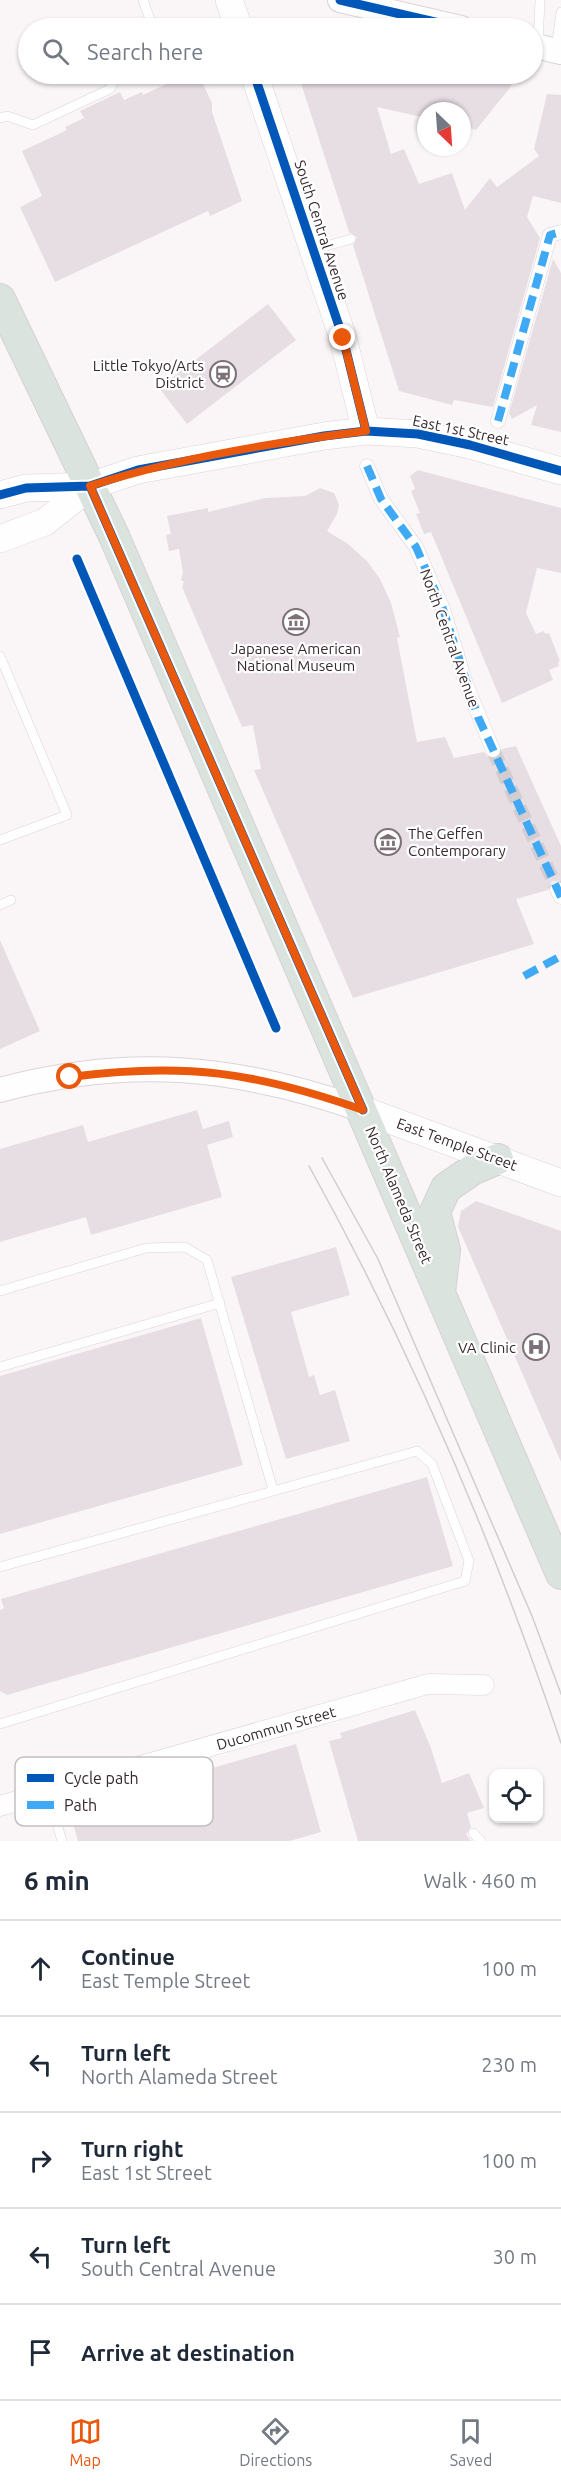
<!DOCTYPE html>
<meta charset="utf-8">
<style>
body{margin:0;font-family:Ubuntu,sans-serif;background:#f2f2f3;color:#1f2937}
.controls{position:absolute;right:18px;bottom:18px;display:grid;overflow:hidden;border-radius:12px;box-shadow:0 2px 4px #0004}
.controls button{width:54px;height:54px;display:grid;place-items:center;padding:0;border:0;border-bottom:2px solid #e0e1e3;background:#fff;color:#1f2937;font:30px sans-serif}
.compass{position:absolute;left:417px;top:102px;width:54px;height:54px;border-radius:50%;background:#fff;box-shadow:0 2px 4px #0004;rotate:155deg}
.stop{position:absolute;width:18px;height:18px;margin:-14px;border:4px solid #ea580c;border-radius:50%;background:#fff}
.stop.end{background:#ea580c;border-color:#fff;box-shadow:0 2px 6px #0008}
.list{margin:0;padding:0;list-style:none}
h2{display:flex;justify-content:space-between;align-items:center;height:78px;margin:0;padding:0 24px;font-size:26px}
h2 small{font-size:20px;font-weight:400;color:#747a83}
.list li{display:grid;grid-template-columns:39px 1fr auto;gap:18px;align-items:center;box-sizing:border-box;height:96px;padding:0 24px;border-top:2px solid #e0e1e3}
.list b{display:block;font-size:22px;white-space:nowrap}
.list p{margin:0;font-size:20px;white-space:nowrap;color:#747a83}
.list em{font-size:20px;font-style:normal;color:#747a83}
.icon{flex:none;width:33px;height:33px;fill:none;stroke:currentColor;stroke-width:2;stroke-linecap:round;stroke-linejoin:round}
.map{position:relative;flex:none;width:561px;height:1841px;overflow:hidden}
.search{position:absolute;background:#fff;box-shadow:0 2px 4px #0004;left:18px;right:18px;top:18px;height:66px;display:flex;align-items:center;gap:15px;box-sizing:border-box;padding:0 21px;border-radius:33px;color:#747a83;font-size:22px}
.sheet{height:558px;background:#fff}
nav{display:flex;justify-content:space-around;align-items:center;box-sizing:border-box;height:84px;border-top:2px solid #e0e1e3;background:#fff;font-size:16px;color:#747a83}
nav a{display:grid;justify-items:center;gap:3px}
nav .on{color:#ea580c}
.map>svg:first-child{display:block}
.building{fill:#e7dee3}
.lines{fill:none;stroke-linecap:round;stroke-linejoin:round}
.pedestrian-tunnel{stroke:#d3cdd0;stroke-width:14;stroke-dasharray:14 7;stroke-linecap:butt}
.service-casing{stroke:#dcd3d8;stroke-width:10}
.pedestrian-casing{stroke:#dcd3d8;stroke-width:15}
.minor-casing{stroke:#dcd3d8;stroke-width:21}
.tertiary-casing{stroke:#dcd3d8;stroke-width:26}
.secondary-casing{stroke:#dcd3d8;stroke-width:28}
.primary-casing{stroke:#d5d1d3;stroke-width:32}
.service{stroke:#fefefe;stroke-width:9}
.pedestrian{stroke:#fefefe;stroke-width:14}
.minor{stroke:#fefefe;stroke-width:20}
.tertiary{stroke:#fefefe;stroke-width:24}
.secondary{stroke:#fefefe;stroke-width:27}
.primary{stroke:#dbe3df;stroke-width:30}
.tram{stroke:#cfcdce;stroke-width:1.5}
.quiet{stroke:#3fa9f5;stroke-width:8;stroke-dasharray:15 8;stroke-linecap:butt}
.cycleway-casing{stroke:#fff;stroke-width:13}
.cycleway{stroke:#0057b8;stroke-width:9}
.route{stroke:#ea580c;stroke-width:8}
.labels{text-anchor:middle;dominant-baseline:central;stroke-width:4.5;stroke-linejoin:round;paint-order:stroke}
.street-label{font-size:15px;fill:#372930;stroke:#fff}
.poi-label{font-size:15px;fill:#372930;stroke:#fff;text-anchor:end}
.key{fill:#fff;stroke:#c3bfc1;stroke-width:1.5}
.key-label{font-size:16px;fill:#372930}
</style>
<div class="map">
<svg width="561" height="1841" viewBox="0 0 561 1841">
<rect width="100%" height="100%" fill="#faf6f8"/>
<!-- building -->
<path class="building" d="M188,74H205L203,84L212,103V112L242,201L210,216L208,211L55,282L20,207L42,196L22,151L67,130L65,127L84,118L80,111L120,92L124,100L142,92L143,95Z
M298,74H506L505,81L512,85L476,130L462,127V111H426V118L377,107L391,154L404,149L419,184L452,173L465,210L490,178L497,187L539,156L534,149L547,94L561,95V203L533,196L527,217L540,238L493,407L454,400L452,405L399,391L353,245L357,237L349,232Z
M553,259L561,273V432L531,425L537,405L512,419L509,413Z
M268,304L296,340L187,424L159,388Z
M418,470L561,508V573L537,568L526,613L536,634L544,631L545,634L549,633L560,661L558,662L559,666L549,670L553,680L502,703L431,532L424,534L416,514L420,513L411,491L415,489L410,476Z
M320,488L334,493L339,505L337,514L327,531L348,544L367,561L380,579L391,603L400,637L397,638L417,742L445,737L454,758L484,752L488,757L496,758L502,749L516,746L561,846V881H552L548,890L516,899L534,944L353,998L254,770L261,769L253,725L242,727L182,587L184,582L181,580L183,573L179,549L169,551L166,535L171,534L167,516L208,508V512L265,498L305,496Z
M0,940L40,1031L0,1049Z
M197,1110L203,1129L229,1121L233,1137L207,1145L222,1197L91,1235L86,1217L0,1242V1149L83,1125L88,1142Z
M476,1201L561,1231V1462L458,1227L461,1211Z
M336,1247L350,1295L291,1312L309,1377L314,1375L320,1395L335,1390L350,1441L286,1459L231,1277Z
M201,1318L243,1465L0,1534V1376Z
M427,1477L453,1566L7,1695L0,1691V1610L4,1608L1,1599Z
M415,1710L431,1748L442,1783L469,1773L484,1808L467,1813L471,1827L466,1834L471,1841H358L329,1741L342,1738L340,1733Z
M296,1744L321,1832L290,1841H78L69,1810L158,1784L166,1811L198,1802L195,1792L214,1787L209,1769Z"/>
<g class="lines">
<!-- pedestrian-tunnel -->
<path class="pedestrian-tunnel" d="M493,750L557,889"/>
<defs>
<path id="service" d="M143,0L153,28
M538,44L540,0
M556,49L561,12
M0,118L7,116L33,125L110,89L118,74
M316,249L351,239
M0,656L67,815L0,840
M0,905L11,900
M0,1291L146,1248L185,1247L207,1260L273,1490
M0,1367L220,1303
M0,1567L417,1451L432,1464L469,1561L465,1581L0,1724
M48,1793L62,1841
M473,1833L481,1841"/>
<path id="pedestrian" d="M498,421L550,235L561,232
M367,466L381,499L416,547L443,609L466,684L493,750
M557,889L561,897"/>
<path id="minor" d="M0,1806L428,1684L484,1685"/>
<path id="tertiary" d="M340,0L461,28
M532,45L561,52
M0,1090C131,1055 237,1066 363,1110"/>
<path id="secondary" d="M229,0L239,28
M254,74L343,338L366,431
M0,495L26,488L90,486L138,470L324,436L366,431L418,434L470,445L561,471
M0,539L45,522L90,486
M363,1110L561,1183"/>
<path id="primary" d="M0,299L114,536L561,1574
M440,1292L445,1250L435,1212L446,1188L472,1170L498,1159"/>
</defs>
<!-- service casing -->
<use href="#service" class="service-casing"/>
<!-- pedestrian casing -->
<use href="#pedestrian" class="pedestrian-casing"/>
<!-- minor casing -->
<use href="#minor" class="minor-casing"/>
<!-- tertiary casing -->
<use href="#tertiary" class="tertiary-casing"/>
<!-- secondary casing -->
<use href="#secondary" class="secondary-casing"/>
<!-- primary casing -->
<use href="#primary" class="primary-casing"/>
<!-- service -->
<use href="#service" class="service"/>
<!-- pedestrian -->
<use href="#pedestrian" class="pedestrian"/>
<!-- minor -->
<use href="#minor" class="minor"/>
<!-- tertiary -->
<use href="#tertiary" class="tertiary"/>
<!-- secondary -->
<use href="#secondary" class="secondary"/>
<!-- primary -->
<use href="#primary" class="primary"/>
<!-- tram -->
<path class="tram" d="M322,1158L378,1259L532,1616L561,1694
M309,1166C410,1348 495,1546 561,1743"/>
<!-- quiet -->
<path class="quiet" d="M498,421L550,235L561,232
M367,466L381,499L416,547L443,609L478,717L561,897
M524,976L561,956"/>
<defs>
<path id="cycleway" d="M340,0L461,28
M254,74L343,338L366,431
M90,486L363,1110
M0,495L26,488L90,486L138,470L324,436L366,431L418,434L470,445L561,471
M77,559L276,1028"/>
</defs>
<!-- cycleway casing -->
<use href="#cycleway" class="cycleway-casing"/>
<!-- cycleway -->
<use href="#cycleway" class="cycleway"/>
</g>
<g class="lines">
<!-- route -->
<path class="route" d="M70,1077C184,1062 255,1072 363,1110L90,486C176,458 276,442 366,431L343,338"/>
</g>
<!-- icons -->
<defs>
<symbol id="station-ring" viewBox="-11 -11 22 22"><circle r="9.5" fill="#fff" stroke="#7b7176" stroke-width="1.5"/><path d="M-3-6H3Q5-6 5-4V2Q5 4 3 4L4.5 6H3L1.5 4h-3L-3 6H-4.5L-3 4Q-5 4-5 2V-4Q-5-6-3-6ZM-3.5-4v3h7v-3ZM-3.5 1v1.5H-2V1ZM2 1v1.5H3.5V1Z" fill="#7b7176"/></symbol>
<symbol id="museum-ring" viewBox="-11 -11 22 22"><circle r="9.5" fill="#fff" stroke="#7b7176" stroke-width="1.5"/><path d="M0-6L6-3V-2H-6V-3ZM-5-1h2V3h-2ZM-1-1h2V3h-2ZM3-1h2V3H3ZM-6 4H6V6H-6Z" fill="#7b7176"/></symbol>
<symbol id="hospital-ring" viewBox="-11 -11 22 22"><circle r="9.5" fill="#fff" stroke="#7b7176" stroke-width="1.5"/><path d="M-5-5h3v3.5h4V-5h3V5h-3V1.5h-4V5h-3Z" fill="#7b7176"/></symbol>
</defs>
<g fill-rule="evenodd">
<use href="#station-ring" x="208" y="359" width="30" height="30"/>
<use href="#museum-ring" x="281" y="607" width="30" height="30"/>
<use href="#museum-ring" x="373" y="827" width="30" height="30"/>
<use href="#hospital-ring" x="521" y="1332" width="30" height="30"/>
</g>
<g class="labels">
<!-- street labels -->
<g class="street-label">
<text transform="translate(322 230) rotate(72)">South Central Avenue</text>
<text transform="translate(461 430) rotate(12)">East 1st Street</text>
<text transform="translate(450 638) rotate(70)">North Central Avenue</text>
<text transform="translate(457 1144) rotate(20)">East Temple Street</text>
<text transform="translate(399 1195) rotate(67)">North Alameda Street</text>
<text transform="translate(276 1728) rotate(-16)">Ducommun Street</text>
</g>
<!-- poi labels -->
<g class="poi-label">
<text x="204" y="365">Little Tokyo/Arts<tspan x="204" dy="17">District</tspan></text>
<text x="296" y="648" text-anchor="middle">Japanese American<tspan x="296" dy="17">National Museum</tspan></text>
<text x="408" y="833" text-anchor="start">The Geffen<tspan x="408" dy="17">Contemporary</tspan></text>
<text x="516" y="1347">VA Clinic</text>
</g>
</g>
<!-- legend -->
<rect x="15" y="1757" width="198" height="69" rx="9" class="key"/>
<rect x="27" y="1774" width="27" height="8" fill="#0057b8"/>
<rect x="27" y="1801" width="27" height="8" fill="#3fa9f5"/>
<g class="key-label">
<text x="64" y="1784">Cycle path</text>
<text x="64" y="1811">Path</text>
</g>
</svg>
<div class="controls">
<button><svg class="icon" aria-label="locate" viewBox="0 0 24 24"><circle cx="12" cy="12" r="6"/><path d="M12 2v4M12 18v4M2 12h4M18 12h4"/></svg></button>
</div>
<svg class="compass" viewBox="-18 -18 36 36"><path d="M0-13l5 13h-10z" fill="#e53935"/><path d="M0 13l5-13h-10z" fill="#747a83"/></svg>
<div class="stop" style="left:70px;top:1077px"></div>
<div class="stop end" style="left:343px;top:338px"></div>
<div class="search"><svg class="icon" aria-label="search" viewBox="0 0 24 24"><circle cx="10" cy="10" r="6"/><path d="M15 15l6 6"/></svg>Search here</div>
</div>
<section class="sheet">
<h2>6 min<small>Walk · 460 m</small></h2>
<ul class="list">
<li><svg class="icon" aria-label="ahead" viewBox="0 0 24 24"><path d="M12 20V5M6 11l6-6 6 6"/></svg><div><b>Continue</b><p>East Temple Street</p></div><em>100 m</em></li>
<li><svg class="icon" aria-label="left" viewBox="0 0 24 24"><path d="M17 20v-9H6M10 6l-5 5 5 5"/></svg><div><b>Turn left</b><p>North Alameda Street</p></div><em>230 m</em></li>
<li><svg class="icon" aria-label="right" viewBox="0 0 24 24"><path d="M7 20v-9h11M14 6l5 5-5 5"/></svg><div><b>Turn right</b><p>East 1st Street</p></div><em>100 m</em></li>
<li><svg class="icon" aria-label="left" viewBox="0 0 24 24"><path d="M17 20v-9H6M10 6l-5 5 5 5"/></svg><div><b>Turn left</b><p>South Central Avenue</p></div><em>30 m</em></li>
<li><svg class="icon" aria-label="arrive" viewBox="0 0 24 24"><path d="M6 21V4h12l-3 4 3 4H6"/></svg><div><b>Arrive at destination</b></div></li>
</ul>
</section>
<nav>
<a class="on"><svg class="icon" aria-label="map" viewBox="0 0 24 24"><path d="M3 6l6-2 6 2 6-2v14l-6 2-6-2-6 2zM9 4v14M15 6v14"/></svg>Map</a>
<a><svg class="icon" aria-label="directions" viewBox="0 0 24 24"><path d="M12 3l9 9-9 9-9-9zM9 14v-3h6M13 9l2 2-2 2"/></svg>Directions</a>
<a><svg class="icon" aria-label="saved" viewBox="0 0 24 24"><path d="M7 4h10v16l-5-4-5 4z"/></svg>Saved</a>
</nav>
